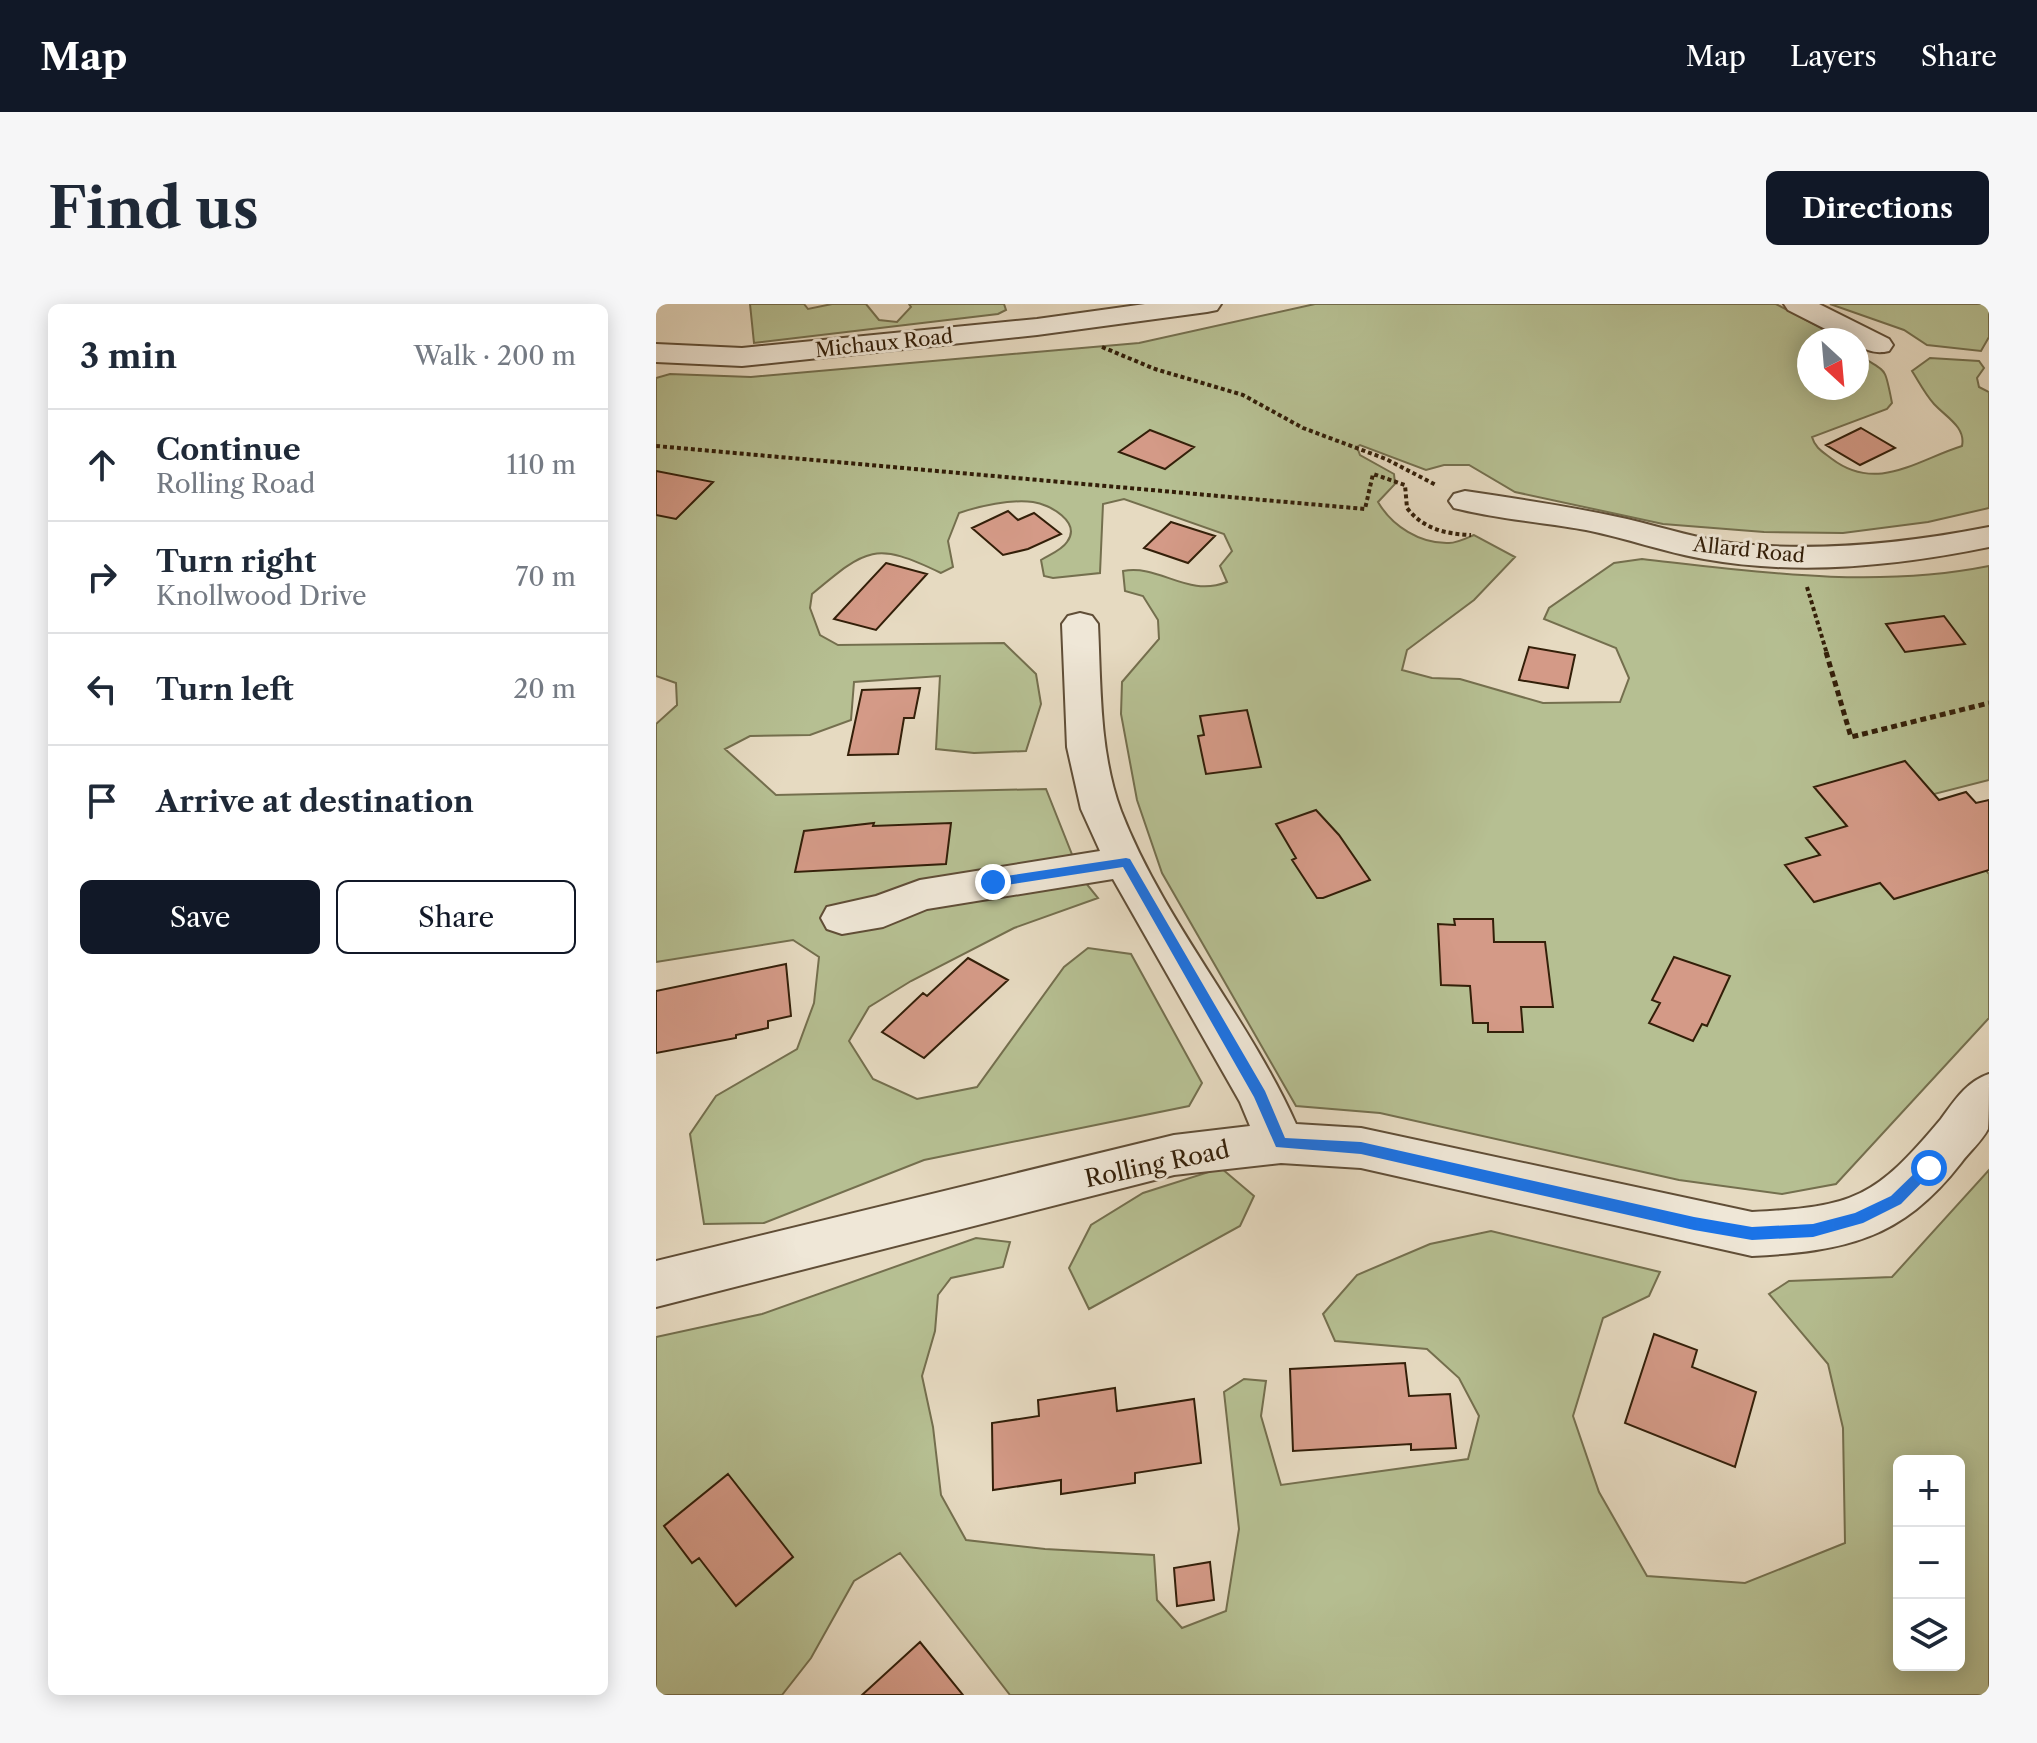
<!DOCTYPE html>
<meta charset="utf-8">
<style>
body{margin:0;font-family:"Libre Caslon Text",serif;background:#f6f6f7;color:#1f2937}
.controls{position:absolute;right:24px;bottom:24px;display:grid;overflow:hidden;border-radius:12px;box-shadow:0 4px 20px #0003}
.controls button{width:72px;height:72px;display:grid;place-items:center;padding:0;border:0;border-bottom:2px solid #e0e1e3;background:#fff;color:#1f2937;font:40px sans-serif}
.compass{position:absolute;left:1141px;top:24px;width:72px;height:72px;border-radius:50%;background:#fff;box-shadow:0 4px 20px #0003;rotate:154deg}
.stop{position:absolute;width:24px;height:24px;margin:-18px;border:6px solid #1a73e8;border-radius:50%;background:#fff}
.stop.end{background:#1a73e8;border-color:#fff;box-shadow:0 2px 8px #0008}
.list{margin:0;padding:0;list-style:none}
h2{display:flex;justify-content:space-between;align-items:center;height:104px;margin:0;padding:0 32px;font-size:34px}
h2 small{font-size:26px;font-weight:400;color:#747a83}
.list li{display:grid;grid-template-columns:52px 1fr auto;gap:24px;align-items:center;box-sizing:border-box;height:112px;padding:0 32px;border-top:2px solid #e0e1e3}
.list b{display:block;font-size:30px;white-space:nowrap}
.list p{margin:0;font-size:26px;white-space:nowrap;color:#747a83}
.list em{font-size:26px;font-style:normal;color:#747a83}
.actions{display:flex;gap:16px;padding:24px 32px}
.actions a{flex:1;padding:18px 0;border:2px solid #111827;border-radius:12px;text-align:center;font-size:28px;color:#111827}
.actions .main{background:#111827;color:#fff}
.icon{flex:none;width:44px;height:44px;fill:none;stroke:currentColor;stroke-width:2;stroke-linecap:round;stroke-linejoin:round}
.map{position:relative;flex:none;width:1333px;height:1391px;overflow:hidden;border-radius:12px}
header{display:flex;align-items:center;gap:48px;box-sizing:border-box;height:112px;padding:0 40px;background:#111827;color:#fff}
header strong{font-size:38px}
nav{display:flex;gap:44px;margin-inline-start:auto;font-size:28px}
.intro{display:flex;align-items:center;justify-content:space-between;box-sizing:border-box;height:192px;padding:0 48px}
h1{margin:0;font-size:56px}
.button{padding:20px 36px;border-radius:12px;background:#111827;color:#fff;font-size:28px;font-weight:700}
main{display:flex;gap:48px;padding:0 48px}
aside{flex:1;background:#fff;border-radius:12px;box-shadow:0 4px 20px #0003}
.map>svg:first-child{display:block}
.green{fill:#b6bf92;stroke:#746f4e;stroke-width:2;fill-rule:evenodd}
.building{fill:#d49a87;stroke:#331f09;stroke-width:2}
.lines{fill:none;stroke-linecap:round;stroke-linejoin:round}
.minor-casing{stroke:#604e37;stroke-width:4}
.path-far1{stroke:#331f09;stroke-width:4;stroke-dasharray:4 3;stroke-linecap:butt}
.path{stroke:#331f09;stroke-width:5;stroke-dasharray:6 4;stroke-linecap:butt}
.minor{fill:#efe7d7;fill-rule:evenodd}
.route{fill:#1a73e8}
.labels{text-anchor:middle;dominant-baseline:central;stroke-width:6;stroke-linejoin:round;paint-order:stroke}
.far-street-label{font-size:20px;fill:#331f09;stroke:#efe7d7}
.street-label{font-size:24px;fill:#331f09;stroke:#efe7d7}
</style>
<header>
<strong>Map</strong>
<nav><a>Map</a><a>Layers</a><a>Share</a></nav>
</header>
<div class="intro"><h1>Find us</h1><a class="button">Directions</a></div>
<main>
<aside>
<h2>3 min<small>Walk · 200 m</small></h2>
<ul class="list">
<li><svg class="icon" aria-label="ahead" viewBox="0 0 24 24"><path d="M12 20V5M6 11l6-6 6 6"/></svg><div><b>Continue</b><p>Rolling Road</p></div><em>110 m</em></li>
<li><svg class="icon" aria-label="right" viewBox="0 0 24 24"><path d="M7 20v-9h11M14 6l5 5-5 5"/></svg><div><b>Turn right</b><p>Knollwood Drive</p></div><em>70 m</em></li>
<li><svg class="icon" aria-label="left" viewBox="0 0 24 24"><path d="M17 20v-9H6M10 6l-5 5 5 5"/></svg><div><b>Turn left</b></div><em>20 m</em></li>
<li><svg class="icon" aria-label="arrive" viewBox="0 0 24 24"><path d="M6 21V4h12l-3 4 3 4H6"/></svg><div><b>Arrive at destination</b></div></li>
</ul>
<div class="actions"><a class="main">Save</a><a>Share</a></div>
</aside>
<div class="map">
<svg width="1333" height="1391" viewBox="0 0 1333 1391">
<rect width="100%" height="100%" fill="#e6dac1"/>
<filter id="stains"><feTurbulence type="fractalNoise" baseFrequency=".0025" numOctaves="4"/><feColorMatrix values="0 0 0 0 .2 0 0 0 0 .09 0 0 0 0 .02 0 0 0 .5 -.17"/></filter>
<radialGradient id="worn" r=".72"><stop offset=".6" stop-color="#630" stop-opacity="0"/><stop offset="1" stop-color="#630" stop-opacity=".3"/></radialGradient>
<!-- green -->
<path class="green" d="M94,0H148L152,5L176,0H210L223,16L241,18L255,3L253,0H348L350,6L342,10L98,39Z
M659,0H1120L1188,36H1153V84H1201V49C1231,71 1228,58 1236,99L1231,105L1156,133C1159,144 1167,148 1176,155C1221,189 1261,156 1306,142C1310,123 1290,113 1278,100C1269,90 1263,78 1256,67L1274,54L1323,57L1328,64L1321,74L1323,83L1333,88V204L1272,218L1187,229L1108,228L1007,220L859,188L813,161H788L770,166L704,141L701,143L704,151L738,170L739,180L722,198C736,222 764,240 793,239C801,239 811,234 818,231L859,253L818,296L751,346L746,366L776,374L804,375L887,399L964,398L973,374L960,344L888,315L893,304L958,259L986,255C1101,268 1217,285 1333,262V476L1270,492L1333,570V714L1180,880L1126,890L1023,876L724,809L640,802L506,569L481,496L465,410L466,378L503,335L502,316L487,292L469,287L467,267C504,260 531,294 571,278L564,262L576,247L568,230L468,195L447,200L444,269L397,274L388,272L385,256C393,251 406,246 411,238C426,218 393,200 377,198C355,195 323,202 303,209L292,237L297,263L285,269C219,237 211,244 156,290L154,304L164,331L182,341L348,339L380,370L385,400L370,447L318,449L280,445L284,372L198,378L195,416L154,431L94,432L69,445L120,491L390,485L425,573L442,594L358,624L255,677L213,703L193,737L217,775L261,795L321,783L408,663L432,644L475,650L546,779L533,802L268,856L108,919L48,920L34,830L60,792L141,745L158,699L163,653L137,636L0,658V420L21,401L20,379L0,372V74L14,70L95,73L483,39Z
M1174,0H1333V33L1325,47L1271,41L1248,26Z
M565,864L598,892L584,922L433,1005L413,964L435,921L487,889Z
M1333,866V1391H354L244,1249L198,1277L155,1354L126,1391H0V1033L106,1010L320,934L354,938L347,963L295,974L282,991L279,1027L266,1072L277,1123L285,1191L310,1236L389,1245L498,1251L501,1296L526,1324L570,1307L583,1225L568,1088L588,1075L610,1077L605,1112L625,1181L812,1155L823,1112L803,1074L771,1045L679,1037L667,1010L701,971L774,940L835,927L1004,968L993,992L947,1014L917,1112L943,1188L991,1272L1089,1279L1189,1239L1187,1124L1172,1060L1113,990L1133,977L1236,973ZM1243,1157H1303V1361H1243Z"/>
<!-- building -->
<path class="building" d="M1205,124L1239,144L1204,161L1170,141Z
M494,126L538,143L509,165L463,148Z
M0,167L57,178L20,215L0,211Z
M352,207L362,216L378,209L405,230L372,245L347,251L316,224Z
M515,218L559,232L532,259L488,244Z
M230,259L271,270L220,326L178,315Z
M1288,312L1309,340L1249,348L1230,320Z
M873,343L919,351L912,384L863,376Z
M264,384L258,414H248L242,450L192,451L206,386Z
M591,406L605,463L550,470L542,432L548,431L544,412Z
M1249,457L1283,496L1310,488L1320,499L1333,496V566L1238,595L1224,579L1158,598L1129,561L1164,551L1150,534L1191,522L1158,483Z
M660,506L683,531L714,576L667,594H661L636,556L640,554L620,520Z
M218,519L217,522L295,519L290,560L139,568L148,527Z
M798,615H837L838,638H889L897,703H865L867,728H832V719H817L814,682L785,681L782,620L799,621Z
M1018,653L1074,672L1051,722L1046,720L1037,737L993,719L1004,699L996,696Z
M312,654L352,676L268,754L226,728L267,689L271,692Z
M130,660L135,712L112,717V724L80,731V734L0,749V687Z
M998,1030L1041,1046L1036,1063L1100,1088L1079,1163L969,1119Z
M749,1059L753,1092L794,1090L800,1144L755,1146V1140L637,1147L634,1065Z
M459,1084L461,1107L538,1095L545,1159L479,1169V1179L405,1190V1176L337,1186L336,1119L383,1112L382,1096Z
M72,1170L137,1253L80,1302L43,1254L36,1259L8,1222Z
M554,1258L558,1296L521,1302L518,1264Z
M264,1338L307,1391H206Z"/>
<g class="lines">
<defs>
<path id="minor" d="M489,0H565L561,6L551,8L381,31L86,62L0,58V40L86,44L381,15Z
M1128,0H1163L1233,35L1237,41L1233,47C1220,50 1213,47 1201,41V36H1191L1132,6Z
M809,187C863,195 918,203 971,215C1009,224 1045,236 1084,240C1168,248 1251,239 1333,223V243C1239,262 1143,272 1048,255C1008,248 970,234 930,226C886,218 841,215 798,204L793,197L798,190Z
M424,309L436,312L442,320C445,382 443,448 465,507C508,618 591,711 640,820L705,824L1096,908C1198,903 1219,894 1285,815C1299,796 1310,778 1333,770C1333,785 1333,812 1332,825C1326,837 1313,848 1305,859C1245,936 1189,947 1096,952L705,864L625,859L518,871L0,1003V957L518,831L594,822L584,798L457,575L271,605L227,623L186,630L171,625L165,614L171,603L220,592L264,576L444,547L425,505L411,443L406,320L412,312Z"/>
</defs>
<!-- minor casing -->
<use href="#minor" class="minor-casing"/>
<!-- path-far1 -->
<path class="path-far1" d="M446,43L499,65L587,91L647,124L730,155L780,181
M0,142L709,205L717,170L749,181L751,204C767,225 790,230 815,231
M1151,283L1171,350"/>
<!-- path -->
<path class="path" d="M1170,348L1195,433L1333,399"/>
<!-- minor -->
<use href="#minor" class="minor"/>
</g>
<!-- route -->
<path class="route" d="M470,554L474,555L609,787L629,834L705,838L1038,913L1096,923L1157,920L1199,909L1235,892L1268,860H1278L1280,864L1245,900L1207,919L1157,933L1096,936L1038,926L705,850L620,843L598,793L467,563L337,583L331,578L337,574Z"/>
<g class="labels">
<!-- far-street labels -->
<g class="far-street-label">
<text transform="translate(228 39) rotate(-6)">Michaux Road</text>
<text transform="translate(1093 246) rotate(6)">Allard Road</text>
</g>
<!-- street labels -->
<g class="street-label">
<text transform="translate(501 860) rotate(-12)">Rolling Road</text>
</g>
</g>
<rect width="100%" height="100%" filter="url(#stains)"/>
<rect width="100%" height="100%" fill="url(#worn)"/>
</svg>
<div class="controls">
<button>+</button>
<button>−</button>
<button><svg class="icon" aria-label="layers" viewBox="0 0 24 24"><path d="M12 4l9 5-9 5-9-5zM3 14l9 5 9-5"/></svg></button>
</div>
<svg class="compass" viewBox="-18 -18 36 36"><path d="M0-13l5 13h-10z" fill="#e53935"/><path d="M0 13l5-13h-10z" fill="#747a83"/></svg>
<div class="stop" style="left:1273px;top:864px"></div>
<div class="stop end" style="left:337px;top:578px"></div>
</div>
</main>
